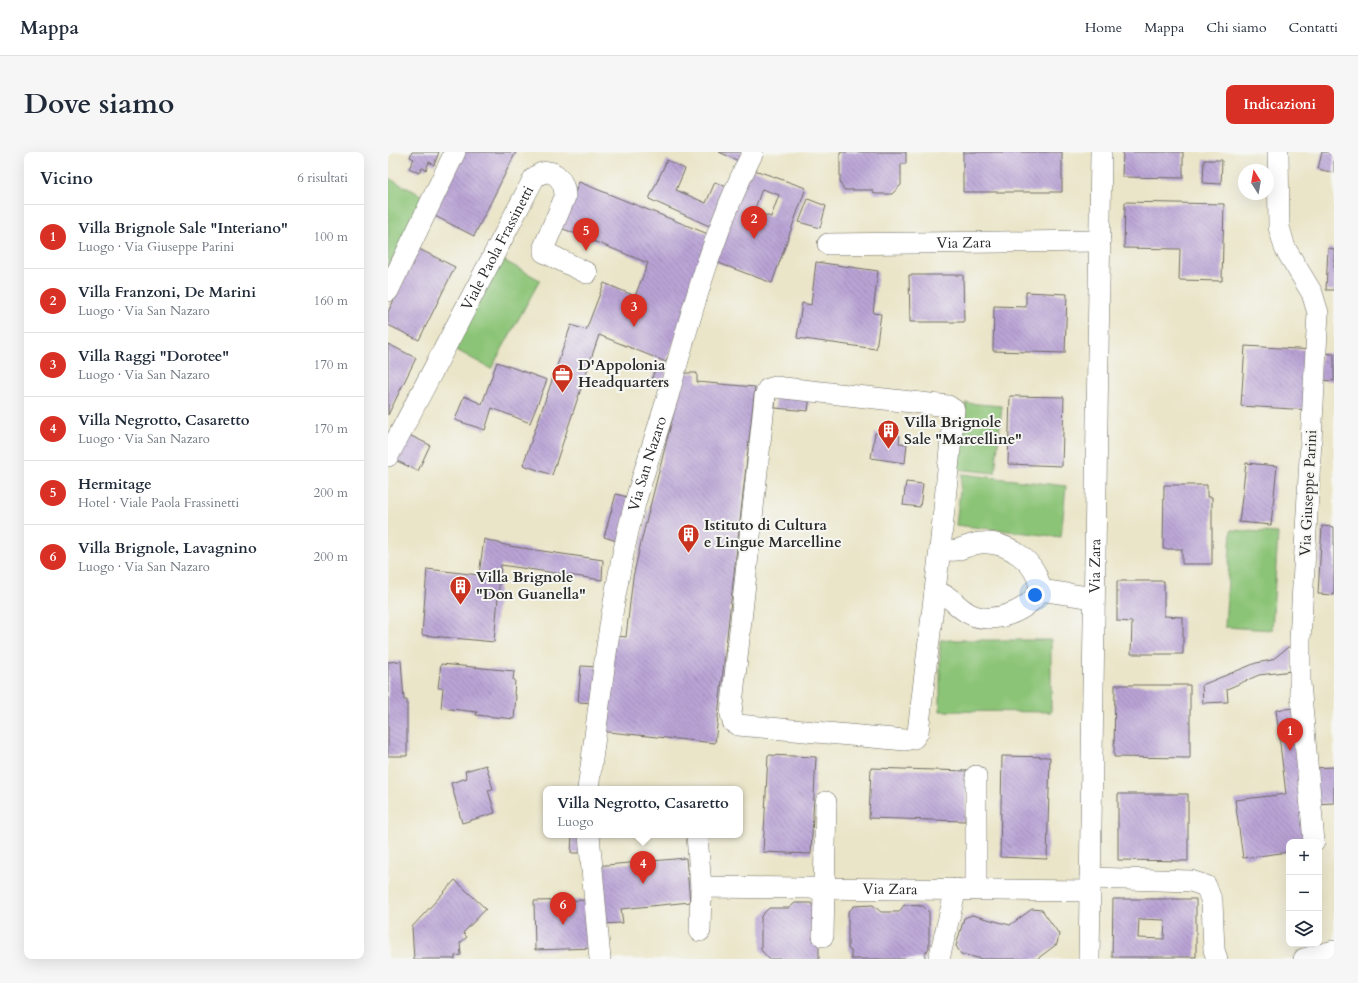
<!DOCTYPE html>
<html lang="it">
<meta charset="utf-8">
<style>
body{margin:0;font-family:Cardo,serif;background:#f6f6f7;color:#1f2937}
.controls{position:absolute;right:12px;bottom:12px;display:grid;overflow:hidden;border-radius:8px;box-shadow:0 4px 16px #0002}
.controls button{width:36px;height:36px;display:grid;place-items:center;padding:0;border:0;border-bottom:1px solid #e0e1e3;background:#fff;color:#1f2937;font:20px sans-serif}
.compass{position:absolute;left:850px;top:12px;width:36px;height:36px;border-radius:50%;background:#fff;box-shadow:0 4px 16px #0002;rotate:349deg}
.you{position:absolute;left:647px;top:443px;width:14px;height:14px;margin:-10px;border:3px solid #fff;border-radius:50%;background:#1a73e8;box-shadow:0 0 0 6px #1a73e833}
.badge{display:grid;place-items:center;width:26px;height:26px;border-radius:50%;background:#d93025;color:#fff;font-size:13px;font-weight:700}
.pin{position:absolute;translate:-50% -33px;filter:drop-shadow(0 1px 2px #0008)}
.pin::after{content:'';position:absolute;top:21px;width:14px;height:12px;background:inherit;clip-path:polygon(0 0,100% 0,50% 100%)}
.popup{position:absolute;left:155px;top:634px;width:200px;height:52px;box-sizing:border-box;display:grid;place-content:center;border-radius:8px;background:#fff;filter:drop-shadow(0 1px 3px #0005);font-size:13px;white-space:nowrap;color:#747a83}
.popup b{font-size:15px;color:#1f2937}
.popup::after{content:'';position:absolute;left:50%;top:100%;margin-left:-8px;border:8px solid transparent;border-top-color:#fff}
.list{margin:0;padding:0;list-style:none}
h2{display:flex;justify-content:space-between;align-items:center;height:52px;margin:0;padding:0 16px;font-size:17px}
h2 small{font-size:13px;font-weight:400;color:#747a83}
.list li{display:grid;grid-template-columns:26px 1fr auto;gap:12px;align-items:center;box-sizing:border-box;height:64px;padding:0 16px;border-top:1px solid #e0e1e3}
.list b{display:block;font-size:15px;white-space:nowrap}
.list p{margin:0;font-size:13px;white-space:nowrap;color:#747a83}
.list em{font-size:13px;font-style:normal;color:#747a83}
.icon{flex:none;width:22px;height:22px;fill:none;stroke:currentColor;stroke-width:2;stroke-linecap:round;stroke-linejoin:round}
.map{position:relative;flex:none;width:946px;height:807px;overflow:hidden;border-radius:8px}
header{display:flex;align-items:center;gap:24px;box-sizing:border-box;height:56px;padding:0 20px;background:#fff;border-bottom:1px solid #e0e1e3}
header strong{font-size:19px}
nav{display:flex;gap:22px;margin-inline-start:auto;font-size:14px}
.intro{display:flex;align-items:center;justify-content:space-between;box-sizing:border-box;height:96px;padding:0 24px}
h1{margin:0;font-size:28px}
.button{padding:10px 18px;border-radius:8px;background:#d93025;color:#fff;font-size:14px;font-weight:700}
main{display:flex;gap:24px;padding:0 24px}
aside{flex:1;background:#fff;border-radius:8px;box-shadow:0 4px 16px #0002}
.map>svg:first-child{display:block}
.green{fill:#8cc477;stroke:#5c7851}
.building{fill:url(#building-back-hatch);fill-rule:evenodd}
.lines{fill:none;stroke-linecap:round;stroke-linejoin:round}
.minor-casing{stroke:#6e6c62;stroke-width:22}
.minor{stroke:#fff;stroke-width:21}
.labels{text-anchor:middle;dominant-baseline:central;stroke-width:4;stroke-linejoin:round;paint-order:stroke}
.street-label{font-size:15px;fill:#2b2b2b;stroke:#f6f6f2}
.poi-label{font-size:15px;font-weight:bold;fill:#2b2b2b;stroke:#f6f6f2;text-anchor:start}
</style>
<header>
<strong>Mappa</strong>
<nav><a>Home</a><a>Mappa</a><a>Chi siamo</a><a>Contatti</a></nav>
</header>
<div class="intro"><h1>Dove siamo</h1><a class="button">Indicazioni</a></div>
<main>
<aside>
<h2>Vicino<small>6 risultati</small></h2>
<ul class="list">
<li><span class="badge">1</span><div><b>Villa Brignole Sale &quot;Interiano&quot;</b><p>Luogo · Via Giuseppe Parini</p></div><em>100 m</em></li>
<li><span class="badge">2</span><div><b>Villa Franzoni, De Marini</b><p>Luogo · Via San Nazaro</p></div><em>160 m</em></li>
<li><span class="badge">3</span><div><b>Villa Raggi &quot;Dorotee&quot;</b><p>Luogo · Via San Nazaro</p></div><em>170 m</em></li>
<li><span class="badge">4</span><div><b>Villa Negrotto, Casaretto</b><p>Luogo · Via San Nazaro</p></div><em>170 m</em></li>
<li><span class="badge">5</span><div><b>Hermitage</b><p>Hotel · Viale Paola Frassinetti</p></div><em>200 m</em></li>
<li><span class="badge">6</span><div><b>Villa Brignole, Lavagnino</b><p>Luogo · Via San Nazaro</p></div><em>200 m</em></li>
</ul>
</aside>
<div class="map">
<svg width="946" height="807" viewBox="0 0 946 807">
<defs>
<pattern id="building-back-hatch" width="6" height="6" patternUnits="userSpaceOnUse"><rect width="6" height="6" fill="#b9a3d5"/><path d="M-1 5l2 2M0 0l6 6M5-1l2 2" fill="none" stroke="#9785ad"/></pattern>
</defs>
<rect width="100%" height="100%" fill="#f6f6f2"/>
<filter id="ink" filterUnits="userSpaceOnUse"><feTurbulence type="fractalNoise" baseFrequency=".025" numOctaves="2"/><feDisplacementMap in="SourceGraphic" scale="8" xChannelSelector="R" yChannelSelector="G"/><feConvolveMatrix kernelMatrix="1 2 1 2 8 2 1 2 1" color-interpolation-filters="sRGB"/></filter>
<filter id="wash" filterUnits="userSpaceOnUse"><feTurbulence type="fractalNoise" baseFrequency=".012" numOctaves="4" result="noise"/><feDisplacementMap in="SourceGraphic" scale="16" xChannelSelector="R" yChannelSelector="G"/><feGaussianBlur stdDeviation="0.9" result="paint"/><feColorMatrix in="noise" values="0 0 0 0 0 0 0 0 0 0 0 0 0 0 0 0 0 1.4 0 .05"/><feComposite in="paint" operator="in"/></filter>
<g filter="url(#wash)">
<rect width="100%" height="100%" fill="#eae5c8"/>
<!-- green -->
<path class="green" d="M0,26L37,45L0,117Z
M113,107L152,128L103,217L65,196Z
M578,251L614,254L607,321L569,317Z
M574,322L678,334L673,385L568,373Z
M843,378L890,381L884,478L837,475Z
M552,488H663V560L552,559Z"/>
<g id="blocks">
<!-- building -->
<path class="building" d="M24,0H51L46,13L41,10L38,18L34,16L31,21L21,16L26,7L22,5Z
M74,0H128L86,84L43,62Z
M331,0H363L357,12Z
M454,0H518V12H513V33L504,42H487L484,38H456L452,30V1Z
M575,0H674V40H575Z
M735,0H795V26L734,25Z
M934,0H946V21L930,17Z
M279,8L297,17L288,38L318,51L327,30L346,38L328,77L261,47Z
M816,8H834L833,32L815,31Z
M358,15L418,36L384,131L325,109ZM374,37L391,43L383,65L366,59Z
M191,30L325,84L298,162L278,210L211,183L164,323L135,313L183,173L198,178L216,131L247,144L260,111L173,76Z
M420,47L438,54L432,76L411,70Z
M737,50L836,52L834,129L791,128L792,97L736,96Z
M940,96L946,97V138H938Z
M31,97L67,115L31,188L0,173V160Z
M428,110L490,119L485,161L493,162L488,197L409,186L414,151L423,153Z
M521,123H575L576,170H522Z
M638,140L679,142L677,201L605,199L606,154L638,155Z
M0,192L28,206L0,263Z
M857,194L926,198L922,258L853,254Z
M933,201L946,202V229L931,228Z
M109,210L159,228L142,271L104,256L97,278L67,268L76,244L94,252Z
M268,213L279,218L274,234L263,230Z
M296,221H309V230L367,235L327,591L211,579L222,483L238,485L245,425L254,386Z
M388,240L422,243L420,259L387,256Z
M622,244L676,245L674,314L620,312Z
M487,281L512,284L511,291L519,292L517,311L483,306Z
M19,282L42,293L30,319L7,308Z
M858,311L889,314L883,373L851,370Z
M518,330L535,332L532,355L515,353Z
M776,333H819V345H824V412H794V397H775Z
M228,342L243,346L232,390L216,385Z
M934,374L946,375V443L930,442Z
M96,387L121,394L215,408L214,428L113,413L106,490L34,483L39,417L91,423Z
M729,429H776V464L795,465V502H743L744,470L729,469Z
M904,492V519L871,523L839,537L840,550L815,551L814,533L868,511L884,508Z
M13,509L16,548H19V604H0V510Z
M53,512L126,519L125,528H127L126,543H128L126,567L88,563L89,560L53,556L55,536H50Z
M193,514L210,515L207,551L190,550Z
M727,533H802V606L726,605Z
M906,556L922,690H901V700L855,706L847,648L898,642L888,558Z
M380,603L428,605L423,702L375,700Z
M614,604L662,605L659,707L612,705Z
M98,613L105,637L100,638L107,661L74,671L63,631L79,626L77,619Z
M946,615V651L927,652L924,616Z
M483,616L579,619L577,669L481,666Z
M730,642H800V709L730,708Z
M184,683H197V701H183Z
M298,706L302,750L233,757L235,771L212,772L207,714Z
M67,728L98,757L75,781L79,785L72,791L73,803L67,804V807H26L24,775Z
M725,747H808V805H724ZM751,767L777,768L776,787L750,786Z
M203,748L205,796L147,798L146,749Z
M407,751H423L428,757V792H431V807H381L373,798V764L381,756H401Z
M485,753L493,760H511L516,753L535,754L541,760V796L537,802V807H463V799L460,797V760L466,754Z
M644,757L654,758L671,782L669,792L649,807H594L573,802L568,794L576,766L584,763L622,773Z"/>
</g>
</g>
<g filter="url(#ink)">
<use href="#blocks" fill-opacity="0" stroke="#6e6c62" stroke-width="1"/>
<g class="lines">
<defs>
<g id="minor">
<path d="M890,0L891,75L897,96L924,141L930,161L912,488V531L926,690"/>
<path id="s1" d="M440,92L712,89"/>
<path d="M0,139L67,0"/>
<path d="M387,235L560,254L566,258L552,397L530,580L526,586L517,588L350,573L345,570L343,562L377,244L380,237Z"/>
<path id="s2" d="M0,304L146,26C163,11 177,27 177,45L156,95V100L199,121"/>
<path d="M652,438L706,446"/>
<path d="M547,440C563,443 566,453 580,461C603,474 640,460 652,438C650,410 620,389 592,391C583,392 576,396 568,398C563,399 557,398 552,397"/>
<path id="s3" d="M200,637C213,543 222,447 246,355C256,318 269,281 280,244C303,161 326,77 365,0"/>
<path d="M201,683L212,807"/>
<path d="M309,683L313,735"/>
<path d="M702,726L803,729L818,734L824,750L826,798L829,807"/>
<path d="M588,737V624"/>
<path id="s4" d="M312,779L313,735L702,739"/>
<path d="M435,784L438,650"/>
<path d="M551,807L568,737"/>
<path id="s5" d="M701,807L713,0"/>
<path d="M916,807L946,799"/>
</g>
</defs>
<!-- minor casing -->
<use href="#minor" class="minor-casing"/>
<!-- minor -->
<use href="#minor" class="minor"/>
</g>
</g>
<!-- icons -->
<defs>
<symbol id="office-pin" viewBox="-11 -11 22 30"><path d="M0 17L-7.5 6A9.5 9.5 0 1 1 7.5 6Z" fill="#c8321e" stroke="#f6f6f2"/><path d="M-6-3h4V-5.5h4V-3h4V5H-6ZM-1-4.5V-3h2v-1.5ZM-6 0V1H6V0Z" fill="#fff"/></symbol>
<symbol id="building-pin" viewBox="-11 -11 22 30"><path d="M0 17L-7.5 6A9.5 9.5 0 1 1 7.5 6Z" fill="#c8321e" stroke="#f6f6f2"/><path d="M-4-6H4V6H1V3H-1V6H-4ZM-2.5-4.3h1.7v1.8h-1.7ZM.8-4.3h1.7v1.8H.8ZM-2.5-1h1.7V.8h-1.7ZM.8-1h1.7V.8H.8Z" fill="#fff"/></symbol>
</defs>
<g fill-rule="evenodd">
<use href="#office-pin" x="162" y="210" width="25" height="34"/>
<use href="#building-pin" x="488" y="266" width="25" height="34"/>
<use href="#building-pin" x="288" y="370" width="25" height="34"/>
<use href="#building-pin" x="60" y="422" width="25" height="34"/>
</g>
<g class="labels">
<!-- street labels -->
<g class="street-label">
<text stroke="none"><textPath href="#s1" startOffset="136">Via Zara</textPath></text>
<text stroke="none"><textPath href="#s2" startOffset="235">Viale Paola Frassinetti</textPath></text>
<text stroke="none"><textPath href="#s3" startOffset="331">Via San Nazaro</textPath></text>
<text transform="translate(920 341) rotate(-87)">Via Giuseppe Parini</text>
<text stroke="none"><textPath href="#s5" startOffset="393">Via Zara</textPath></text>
<text stroke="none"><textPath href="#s4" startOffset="233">Via Zara</textPath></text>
</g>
<!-- poi labels -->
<g class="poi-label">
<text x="190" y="213">D'Appolonia<tspan x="190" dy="17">Headquarters</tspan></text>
<text x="516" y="270">Villa Brignole<tspan x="516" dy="17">Sale "Marcelline"</tspan></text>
<text x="316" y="373">Istituto di Cultura<tspan x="316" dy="17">e Lingue Marcelline</tspan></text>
<text x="88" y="425">Villa Brignole<tspan x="88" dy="17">"Don Guanella"</tspan></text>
</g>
</g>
</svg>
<div class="controls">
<button>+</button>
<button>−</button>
<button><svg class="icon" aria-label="layers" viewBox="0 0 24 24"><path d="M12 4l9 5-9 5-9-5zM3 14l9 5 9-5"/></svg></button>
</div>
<svg class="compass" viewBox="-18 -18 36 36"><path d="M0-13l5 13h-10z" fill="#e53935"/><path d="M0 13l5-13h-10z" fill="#747a83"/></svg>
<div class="you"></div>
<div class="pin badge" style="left:902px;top:599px">1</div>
<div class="pin badge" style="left:366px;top:87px">2</div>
<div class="pin badge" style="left:246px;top:175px">3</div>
<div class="pin badge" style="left:255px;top:732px">4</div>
<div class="popup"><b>Villa Negrotto, Casaretto</b>Luogo</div>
<div class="pin badge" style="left:198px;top:99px">5</div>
<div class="pin badge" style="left:175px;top:773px">6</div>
</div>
</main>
